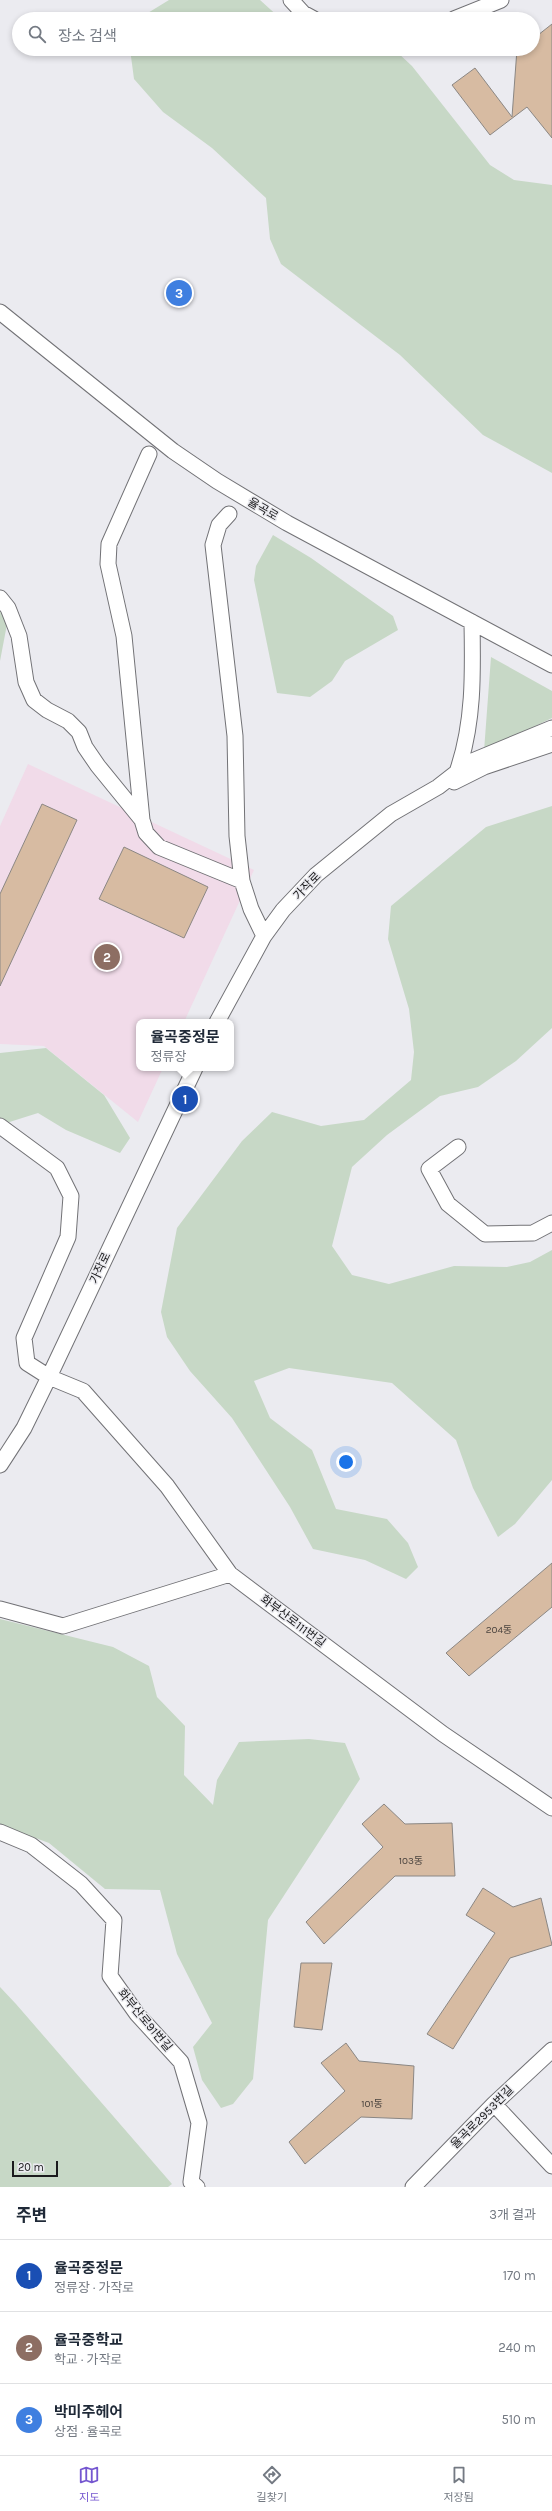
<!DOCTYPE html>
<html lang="ko">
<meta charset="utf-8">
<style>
body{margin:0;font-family:Karla,"Noto Sans KR",sans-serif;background:#f2f2f3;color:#1f2937}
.scale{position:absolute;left:12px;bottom:10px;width:46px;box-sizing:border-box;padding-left:4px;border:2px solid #1b1b1d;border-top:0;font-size:11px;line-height:14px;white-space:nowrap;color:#1b1b1d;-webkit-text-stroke:3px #ebebf0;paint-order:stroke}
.you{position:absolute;left:346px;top:1462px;width:14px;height:14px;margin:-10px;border:3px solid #fff;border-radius:50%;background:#1a73e8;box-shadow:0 0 0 6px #1a73e833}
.badge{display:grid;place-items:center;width:26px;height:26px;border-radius:50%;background:#7557d0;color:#fff;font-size:13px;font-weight:700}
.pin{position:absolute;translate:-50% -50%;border:2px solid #fff;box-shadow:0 1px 4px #0006}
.popup{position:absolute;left:136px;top:1019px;width:98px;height:52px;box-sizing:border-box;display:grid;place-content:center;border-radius:8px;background:#fff;filter:drop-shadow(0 1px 3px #0005);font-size:13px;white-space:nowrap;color:#747a83}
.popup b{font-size:15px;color:#1f2937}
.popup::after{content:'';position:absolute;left:50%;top:100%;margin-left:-8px;border:8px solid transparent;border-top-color:#fff}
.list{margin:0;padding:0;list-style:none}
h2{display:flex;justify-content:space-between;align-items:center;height:52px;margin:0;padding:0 16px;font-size:17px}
h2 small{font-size:13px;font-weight:400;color:#747a83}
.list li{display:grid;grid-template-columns:26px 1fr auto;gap:12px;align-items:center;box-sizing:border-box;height:72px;padding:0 16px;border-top:1px solid #e0e1e3}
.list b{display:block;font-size:15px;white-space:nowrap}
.list p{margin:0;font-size:13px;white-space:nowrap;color:#747a83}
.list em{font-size:13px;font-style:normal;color:#747a83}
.icon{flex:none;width:22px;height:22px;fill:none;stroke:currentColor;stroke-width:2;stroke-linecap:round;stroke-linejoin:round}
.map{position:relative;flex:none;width:552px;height:2187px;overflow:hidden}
.search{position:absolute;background:#fff;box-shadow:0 2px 6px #0003;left:12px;right:12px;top:12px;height:44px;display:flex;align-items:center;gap:10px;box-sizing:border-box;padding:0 14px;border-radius:22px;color:#747a83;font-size:15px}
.sheet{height:268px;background:#fff}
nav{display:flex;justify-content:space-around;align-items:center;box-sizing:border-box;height:56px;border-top:1px solid #e0e1e3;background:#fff;font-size:11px;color:#747a83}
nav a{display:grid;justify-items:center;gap:2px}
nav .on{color:#7557d0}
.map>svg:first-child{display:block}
.education{fill:#f1dbe9}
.green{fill:#c7d8c6}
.building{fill:#d7bba2;stroke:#8b8784}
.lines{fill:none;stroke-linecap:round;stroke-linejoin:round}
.minor-casing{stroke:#727276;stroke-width:17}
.minor{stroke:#fff;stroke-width:15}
.labels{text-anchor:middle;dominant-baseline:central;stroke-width:3;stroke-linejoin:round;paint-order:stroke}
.number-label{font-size:10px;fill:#4a433e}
.street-label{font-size:12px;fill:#1b1b1d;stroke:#ebebf0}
</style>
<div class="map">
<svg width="552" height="2187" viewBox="0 0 552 2187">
<rect width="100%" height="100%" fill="#ebebf0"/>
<!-- education -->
<path class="education" d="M28,764L254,870L184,1022H139V1068H163L138,1122L44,1046L0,1044V826Z"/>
<!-- green -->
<path class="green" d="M169,0H260L281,19H138Z
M130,49H341L397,52L412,66L490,165L514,180L552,185V473L483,435L400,355L281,264L270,239L266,198L212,148L163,112L134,79Z
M273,535L311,558L393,616L398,630L345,661L332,681L310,697L277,693L254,580L256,566Z
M0,604L8,619L0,661Z
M491,657L552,691V718L484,751Z
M552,806V1028L516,1061L478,1087L440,1096L387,1135L352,1167L332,1246L352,1275L389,1284L454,1266L507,1267L530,1262L552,1250V1480L515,1524L498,1537L473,1488L456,1440L392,1383L289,1368L254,1381L270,1418L312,1450L336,1509L387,1519L408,1543L418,1567L406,1579L365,1560L313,1549L290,1507L232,1418L190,1371L167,1337L161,1312L177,1228L242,1141L272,1112L321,1126L364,1120L411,1080L414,1052L409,1009L388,939L391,906L486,827Z
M46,1048L104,1095L130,1138L120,1153L66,1130L38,1113L0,1125V1053Z
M0,1619L113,1647L149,1666L157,1697L185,1726L184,1775L213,1805L217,1780L239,1742L309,1739L345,1743L360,1779L268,1920L253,2079L233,2104L221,2108L202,2080L193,2047L212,2023L177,1954L160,1890L105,1889L49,1843L0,1825Z
M0,1987L16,2004L172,2184L168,2187H0Z"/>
<!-- building -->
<path class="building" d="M552,24V138L527,107L490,135L452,85L475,68L512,117L517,49H533V39Z
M42,804L77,820L0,986V894Z
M124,847L208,887L184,938L99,899Z
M552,1563V1607L469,1676L446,1653Z
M384,1804L405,1824L452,1823L455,1876H395L324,1944L306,1922L383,1847L362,1824Z
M483,1888L513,1907L541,1898L552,1945L510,1958L453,2049L427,2034L495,1933L466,1915Z
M301,1963H332L322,2030L294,2027Z
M346,2043L359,2061L414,2066L412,2119L361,2117L305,2164L289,2142L345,2091L321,2063Z"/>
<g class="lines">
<defs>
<path id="minor" d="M291,0L303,13L314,19
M454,19L501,0
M0,312L173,451L217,481L287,523L552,665
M229,514L219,525L213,545L235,736L237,836L242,881L251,909L264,936
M0,598L8,608L19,636L26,682L34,700L47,710L68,721L79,732L85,747L98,766L142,820L146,833L159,847L242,881
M457,772C474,724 473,673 472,622
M454,782L484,767L552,744
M142,820L124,636L108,564L109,544L149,454
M217,1022L264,936L283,910L316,875L391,814L438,787L470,762L552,728
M0,1126L57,1168L71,1196L68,1237L24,1338L27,1363L49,1377L83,1391L167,1486L230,1574L443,1734L552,1808
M458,1147L429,1169L448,1204L485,1234L533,1233L552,1223
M0,1465L24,1428L49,1377L195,1068
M0,1609L63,1626L230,1574
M0,1832L31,1845L81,1884L114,1920L110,1976L137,2014L181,2062L199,2123L191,2182L197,2187
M494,2104L552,2166
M413,2187L494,2104L552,2050"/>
</defs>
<!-- minor casing -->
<use href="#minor" class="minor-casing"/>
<!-- minor -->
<use href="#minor" class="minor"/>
</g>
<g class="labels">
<!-- number labels -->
<g class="number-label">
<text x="499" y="1630">204동</text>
<text x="411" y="1861">103동</text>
<text x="372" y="2104">101동</text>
</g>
<!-- street labels -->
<g class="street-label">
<text transform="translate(263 509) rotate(30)">율곡로</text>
<text transform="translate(307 886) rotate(-46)">가작로</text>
<text transform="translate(100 1268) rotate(-65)">가작로</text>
<text transform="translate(293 1621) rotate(37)">화부산로111번길</text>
<text transform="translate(145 2020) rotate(50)">화부산로91번길</text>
<text transform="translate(482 2117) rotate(-45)">율곡로2953번길</text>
</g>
</g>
</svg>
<div class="scale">20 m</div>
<div class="you"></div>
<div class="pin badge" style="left:185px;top:1099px;background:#1a4fb4">1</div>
<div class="popup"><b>율곡중정문</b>정류장</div>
<div class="pin badge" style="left:107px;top:957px;background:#8d6e63">2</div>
<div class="pin badge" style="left:179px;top:293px;background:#3f7fe0">3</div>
<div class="search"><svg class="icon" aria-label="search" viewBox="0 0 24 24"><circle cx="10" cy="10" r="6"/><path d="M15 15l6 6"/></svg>장소 검색</div>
</div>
<section class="sheet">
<h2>주변<small>3개 결과</small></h2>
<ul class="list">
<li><span class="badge" style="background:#1a4fb4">1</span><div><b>율곡중정문</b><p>정류장 · 가작로</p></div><em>170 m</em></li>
<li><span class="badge" style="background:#8d6e63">2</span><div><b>율곡중학교</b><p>학교 · 가작로</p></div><em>240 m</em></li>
<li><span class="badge" style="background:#3f7fe0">3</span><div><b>박미주헤어</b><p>상점 · 율곡로</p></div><em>510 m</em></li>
</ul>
</section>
<nav>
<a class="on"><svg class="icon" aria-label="map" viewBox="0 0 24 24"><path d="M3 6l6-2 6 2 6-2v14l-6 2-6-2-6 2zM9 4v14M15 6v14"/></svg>지도</a>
<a><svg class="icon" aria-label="directions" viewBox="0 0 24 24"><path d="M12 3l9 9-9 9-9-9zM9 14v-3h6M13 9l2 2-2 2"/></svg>길찾기</a>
<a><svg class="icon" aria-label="saved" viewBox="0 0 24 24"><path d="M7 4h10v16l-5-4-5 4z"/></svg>저장됨</a>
</nav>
